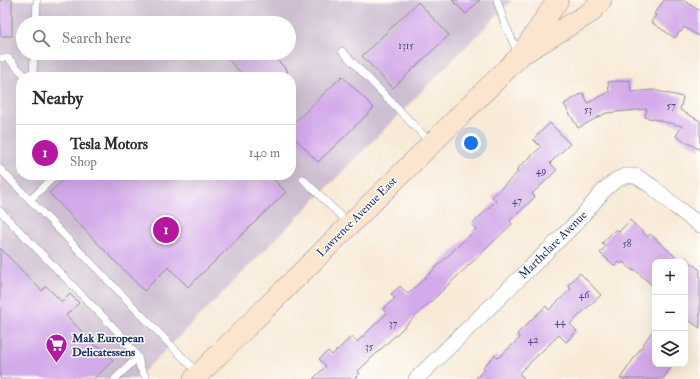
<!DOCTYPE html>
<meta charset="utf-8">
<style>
body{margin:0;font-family:"IM FELL Double Pica",serif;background:#f2f2f3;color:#2b2b33}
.controls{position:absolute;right:12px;bottom:12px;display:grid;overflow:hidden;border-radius:8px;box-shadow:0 4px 16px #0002}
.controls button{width:36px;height:36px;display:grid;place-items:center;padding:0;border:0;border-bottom:1px solid #e1e1e2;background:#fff;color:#2b2b33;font:20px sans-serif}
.you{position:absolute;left:471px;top:143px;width:14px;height:14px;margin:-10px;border:3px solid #fff;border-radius:50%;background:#1a73e8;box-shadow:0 0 0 6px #1a73e833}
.badge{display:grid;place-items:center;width:26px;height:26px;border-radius:50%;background:#b5179e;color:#fff;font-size:13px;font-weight:700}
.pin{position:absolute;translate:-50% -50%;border:2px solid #fff;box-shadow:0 1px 4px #0006}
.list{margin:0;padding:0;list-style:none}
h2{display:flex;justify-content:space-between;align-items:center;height:52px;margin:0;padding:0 16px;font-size:17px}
h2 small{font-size:13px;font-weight:400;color:#7c7c81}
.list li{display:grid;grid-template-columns:26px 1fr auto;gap:12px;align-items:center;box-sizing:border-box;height:56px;padding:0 16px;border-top:1px solid #e1e1e2}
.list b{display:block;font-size:15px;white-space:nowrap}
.list p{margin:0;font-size:13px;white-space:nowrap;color:#7c7c81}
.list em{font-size:13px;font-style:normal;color:#7c7c81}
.icon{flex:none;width:22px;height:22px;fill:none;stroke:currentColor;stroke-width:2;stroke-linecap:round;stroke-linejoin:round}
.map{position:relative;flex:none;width:700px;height:379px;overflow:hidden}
.search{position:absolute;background:#fff;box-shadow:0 4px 16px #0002;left:16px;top:16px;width:280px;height:44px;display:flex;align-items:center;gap:10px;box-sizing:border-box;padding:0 14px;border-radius:22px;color:#7c7c81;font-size:15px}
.panel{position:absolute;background:#fff;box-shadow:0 4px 16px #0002;left:16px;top:72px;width:280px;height:108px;border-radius:16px}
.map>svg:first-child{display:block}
.industrial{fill:#cebed1;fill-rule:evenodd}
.building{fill:#d3aaea}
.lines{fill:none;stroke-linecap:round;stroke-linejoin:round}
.lane-casing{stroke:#8a8c9a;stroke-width:8}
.street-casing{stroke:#8a8c9a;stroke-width:16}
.secondary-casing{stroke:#8a8c9a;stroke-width:22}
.lane{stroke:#fff;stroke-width:7}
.street{stroke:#fff;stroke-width:15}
.secondary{stroke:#fce5cf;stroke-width:21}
.labels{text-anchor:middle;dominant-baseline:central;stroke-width:3;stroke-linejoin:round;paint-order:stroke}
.number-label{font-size:10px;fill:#494e81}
.street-label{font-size:12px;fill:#1b2f5e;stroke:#fdfcf7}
.poi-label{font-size:12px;font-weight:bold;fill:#1b2f5e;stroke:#fdfcf7;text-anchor:start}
</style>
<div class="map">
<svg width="700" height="379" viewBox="0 0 700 379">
<rect width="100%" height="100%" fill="#fdfcf7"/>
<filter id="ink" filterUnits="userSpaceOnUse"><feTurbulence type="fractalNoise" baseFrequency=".025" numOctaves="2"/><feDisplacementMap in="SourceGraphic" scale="8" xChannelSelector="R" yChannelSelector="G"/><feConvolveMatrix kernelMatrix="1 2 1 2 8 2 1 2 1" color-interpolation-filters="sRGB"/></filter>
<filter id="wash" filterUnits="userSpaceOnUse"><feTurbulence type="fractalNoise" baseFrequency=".012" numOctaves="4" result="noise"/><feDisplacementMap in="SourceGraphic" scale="16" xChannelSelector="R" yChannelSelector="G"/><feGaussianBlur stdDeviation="0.9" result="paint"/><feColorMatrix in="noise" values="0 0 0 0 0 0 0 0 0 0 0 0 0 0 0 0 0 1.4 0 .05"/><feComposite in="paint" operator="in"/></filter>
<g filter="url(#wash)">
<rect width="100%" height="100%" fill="#f8ead7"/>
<!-- industrial -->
<path class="industrial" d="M0,0H512L187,329L136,379H0ZM23,23H289V53H23ZM21,77H291V175H21Z"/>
<g id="blocks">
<!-- building -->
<path class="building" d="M0,0H12V36H0Z
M452,0H480L466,14Z
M664,0H683L700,11V37L684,27L681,32L680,31L675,38L651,22L656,15L654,14Z
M418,2L449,35L393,88L362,56Z
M222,53H270L288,71L282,77H245Z
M342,76L374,108L318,162L291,134V126Z
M630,80L631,92L653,90L683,97L680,110L700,121V150L676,136L682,126L645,117L647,109L606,113L578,128L564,104L583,93L588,103L609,92L608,82Z
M550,123L570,144L550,163L557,170L532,194L535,197L510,221L512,224L358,371L360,373L354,379H313L326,366L319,359L328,351L332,355L352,336L357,342L387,313L383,309L395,298L391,294L400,286L408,294L476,229L472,224L496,201L492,197L518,172L516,170L541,147L533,139Z
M68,175H269L286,192L188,287L168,267L144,291L49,193Z
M630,220L648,237L650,234L681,262H655V288L634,269L633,271L623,262L621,264L619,262L615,266L600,253L606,246L602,243L616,229L619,232Z
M0,248L42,291L46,286L62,302L70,294L79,303L66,315L97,347L99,346L113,360L94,379H0Z
M685,258L700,270V328L685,318Z
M580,273L601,295L570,324L577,331L566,342L559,335L519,373L525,379H475L485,369L483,367L495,355L498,358L520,338L517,334L529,322L546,306L549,310L571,289L568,285Z
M655,327V364H673L663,379H620Z"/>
</g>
</g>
<g filter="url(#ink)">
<use href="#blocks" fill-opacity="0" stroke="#8a8c9a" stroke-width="1"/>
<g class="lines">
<defs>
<path id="lane" d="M497,0L504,22L518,53
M36,23L37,0
M342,51L430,142
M0,58H8L26,77
M33,77L34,53
M0,169L197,372
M303,179L348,223
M30,200L56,175
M0,211L120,334L138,357L140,367L147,379
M115,379L138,357"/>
<path id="street" d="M416,379L576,223L605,189L616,180L625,176H636L653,187L676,207L700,225"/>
<path id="secondary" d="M527,51L591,12L601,0
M194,379L520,56L558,0"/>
</defs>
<!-- lane casing -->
<use href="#lane" class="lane-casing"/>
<!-- street casing -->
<use href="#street" class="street-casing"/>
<!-- secondary casing -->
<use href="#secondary" class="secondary-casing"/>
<!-- lane -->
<use href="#lane" class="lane"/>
<!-- street -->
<use href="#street" class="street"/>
<!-- secondary -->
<use href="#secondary" class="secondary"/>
</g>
</g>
<!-- icons -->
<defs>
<symbol id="supermarket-pin" viewBox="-11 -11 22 30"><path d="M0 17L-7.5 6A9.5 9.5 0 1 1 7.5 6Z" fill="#b5179e" stroke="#fdfcf7"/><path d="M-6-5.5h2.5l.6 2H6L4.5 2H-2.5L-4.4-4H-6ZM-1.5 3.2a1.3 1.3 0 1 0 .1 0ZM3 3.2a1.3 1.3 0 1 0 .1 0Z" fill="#fff"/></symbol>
</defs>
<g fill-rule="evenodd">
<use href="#supermarket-pin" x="44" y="332" width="25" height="34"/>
</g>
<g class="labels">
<!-- number labels -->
<g class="number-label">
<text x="406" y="46">1315</text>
<text x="671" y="106">57</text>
<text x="588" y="110">53</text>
<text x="541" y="171">49</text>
<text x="517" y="201">47</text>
<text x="627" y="244">58</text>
<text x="584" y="295">46</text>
<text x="560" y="322">44</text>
<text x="393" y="324">37</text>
<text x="533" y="340">42</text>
<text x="369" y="347">35</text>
</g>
<!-- street labels -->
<g class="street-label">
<text transform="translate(357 217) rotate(-45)">Lawrence Avenue East</text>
<text transform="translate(553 245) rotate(-45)">Marthclare Avenue</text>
</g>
<!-- poi labels -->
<g class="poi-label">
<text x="72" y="338">Mak European<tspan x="72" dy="14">Delicatessens</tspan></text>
</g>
</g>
</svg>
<div class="controls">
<button>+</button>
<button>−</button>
<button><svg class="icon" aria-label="layers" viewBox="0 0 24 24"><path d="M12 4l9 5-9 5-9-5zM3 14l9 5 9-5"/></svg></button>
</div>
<div class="you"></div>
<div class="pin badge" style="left:166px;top:230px">1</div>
<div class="search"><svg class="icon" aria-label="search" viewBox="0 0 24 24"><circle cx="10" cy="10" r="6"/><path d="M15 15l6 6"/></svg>Search here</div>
<section class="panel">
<h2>Nearby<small></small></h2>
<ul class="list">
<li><span class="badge">1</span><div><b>Tesla Motors</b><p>Shop</p></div><em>140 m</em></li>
</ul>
</section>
</div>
